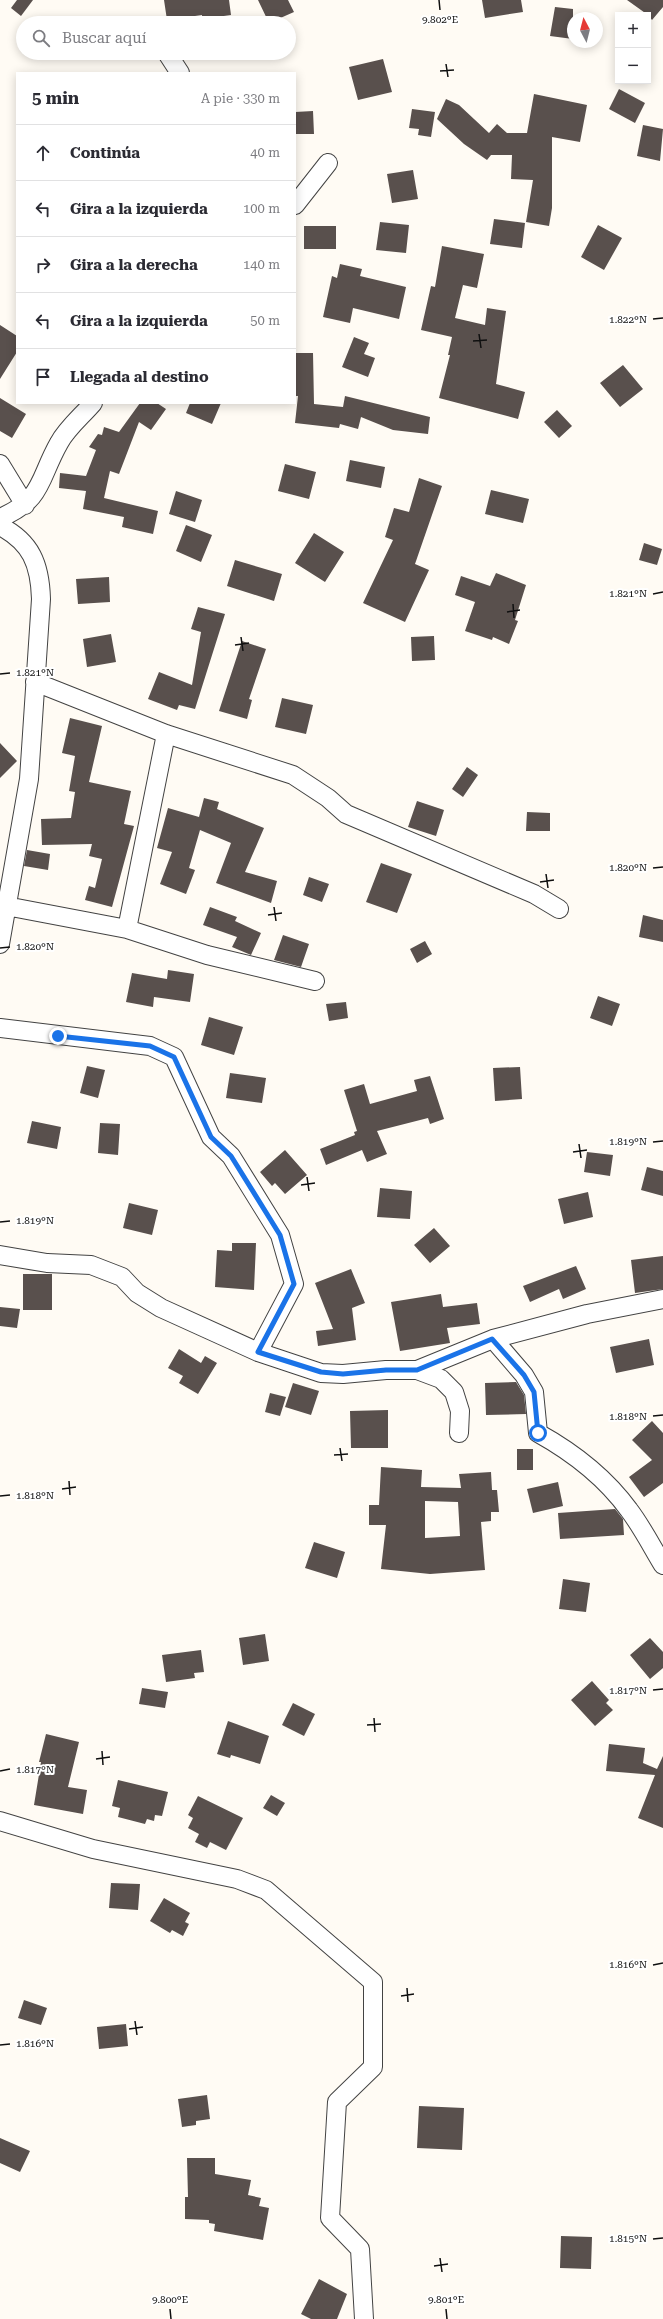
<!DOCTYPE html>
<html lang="es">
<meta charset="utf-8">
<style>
body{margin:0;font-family:"Roboto Serif",serif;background:#f2f2f3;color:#2b2b33}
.controls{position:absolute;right:12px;top:12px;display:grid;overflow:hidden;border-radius:0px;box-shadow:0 2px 10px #0003}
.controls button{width:36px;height:36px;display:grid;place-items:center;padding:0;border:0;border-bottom:1px solid #e1e1e2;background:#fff;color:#2b2b33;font:20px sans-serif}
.compass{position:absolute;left:567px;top:12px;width:36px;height:36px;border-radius:50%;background:#fff;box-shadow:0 2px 10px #0003;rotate:353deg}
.stop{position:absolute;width:12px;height:12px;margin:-9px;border:3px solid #1a73e8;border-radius:50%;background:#fff}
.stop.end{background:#1a73e8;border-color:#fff;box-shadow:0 1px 4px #0008}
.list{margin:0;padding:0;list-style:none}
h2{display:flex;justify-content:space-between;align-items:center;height:52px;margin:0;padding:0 16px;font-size:17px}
h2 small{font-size:13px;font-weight:400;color:#7c7c81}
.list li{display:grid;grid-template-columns:26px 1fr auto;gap:12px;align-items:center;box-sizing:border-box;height:56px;padding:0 16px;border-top:1px solid #e1e1e2}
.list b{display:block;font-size:15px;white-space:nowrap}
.list em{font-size:13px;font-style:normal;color:#7c7c81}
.icon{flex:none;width:22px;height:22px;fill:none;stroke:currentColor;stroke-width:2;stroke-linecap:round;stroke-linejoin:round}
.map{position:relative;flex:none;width:663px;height:2319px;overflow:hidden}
.search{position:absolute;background:#fff;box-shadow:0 2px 10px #0003;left:16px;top:16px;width:280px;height:44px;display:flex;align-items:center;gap:10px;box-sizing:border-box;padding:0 14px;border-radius:22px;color:#7c7c81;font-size:15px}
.panel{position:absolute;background:#fff;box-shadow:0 2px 10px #0003;left:16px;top:72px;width:280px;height:332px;border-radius:0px}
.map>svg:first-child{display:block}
.building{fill:#59504d;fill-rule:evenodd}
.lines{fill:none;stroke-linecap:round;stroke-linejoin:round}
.minor-casing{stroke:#434343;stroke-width:20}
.minor{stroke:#fff;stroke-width:18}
.route{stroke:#1a73e8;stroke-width:5}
.ticks{fill:none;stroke:#101010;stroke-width:1.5}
.ticks-label{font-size:10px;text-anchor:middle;fill:#101010;stroke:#fff;stroke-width:4;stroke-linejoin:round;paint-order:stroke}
</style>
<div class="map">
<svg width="663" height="2319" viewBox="0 0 663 2319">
<rect width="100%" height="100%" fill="#fffbf4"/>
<!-- building -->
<path class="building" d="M17,0H33L21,16L11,8Z
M164,0H229L231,15L202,19V15L167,20Z
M258,0H288L294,12L269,23Z
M482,0H521L523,12L485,18Z
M627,0H663V7L652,20L648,15Z
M555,7L573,9V39L550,36Z
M383,59L392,92L358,100L349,67Z
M619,89L645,103L635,123L609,109Z
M534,94L587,105L580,142L552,137V208L549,226L526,222L533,180L511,179L512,155H491L487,160L464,144L437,119L446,99L459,105L489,133L497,124L507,133H527Z
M412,109L435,112L431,137L418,135L419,129L409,128Z
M313,111L314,134H295V112Z
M643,125L663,129L660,161L637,156Z
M413,170L418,199L392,203L387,174Z
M494,219L525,223L522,248L490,244Z
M380,222L409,225L406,253L376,250Z
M598,225L622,238L604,270L581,257Z
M304,226H336V249H304Z
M442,246L484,254L477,288L463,285L455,318L485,325L487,308L506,311L496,384L525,392L518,419L439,398L450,355H448L452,337L421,330L431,286L435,287Z
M340,264L362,269L360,276L406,287L399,319L353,308L350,323L323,317L332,276L337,278Z
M0,325L17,336V352L0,379Z
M354,337L369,343L364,354L375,358L368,377L342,367Z
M295,353H313L314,404L343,407L345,396L430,417L428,434L393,430L361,417L358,429L340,424L339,428L295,423L298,396H295Z
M623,365L643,389L620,407L600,383Z
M0,398L26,414L12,438L0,431Z
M140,403H157L166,409L151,430L139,422L119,474L110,471L104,498L158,511L153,534L122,527L124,517L83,509L86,491L59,488L60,473L86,476L96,450L89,447L98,434L102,435L104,427L119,432Z
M190,403H221L212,424L186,413Z
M557,410L572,426L559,438L544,422Z
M350,460L385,467L381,488L346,481Z
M285,464L316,472L309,499L278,491Z
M419,478L442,486L415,564L429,570L405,622L363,603L393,540L385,537L394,508L409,512Z
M491,490L529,499L523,523L485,514Z
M176,491L202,500L195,522L169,514Z
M186,525L212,535L201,562L176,551Z
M314,533L344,552L325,582L295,563Z
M644,543L662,549L657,565L639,560Z
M235,560L282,574L274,601L227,586Z
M496,573L526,585L515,620L518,621L509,644L493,637L492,640L465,631L475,602L455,595L461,576L490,586Z
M109,577L110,602L78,604L76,579Z
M198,607L225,614L195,709L179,705L177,710L148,699L159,672L192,685L201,632L191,629Z
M111,634L116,662L87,667L83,639Z
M434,636L435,660L412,661L411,637Z
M242,641L266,649L249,699L252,700L247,719L219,711Z
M282,698L313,705L306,734L275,727Z
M70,718L102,726L89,782L131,791L124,824L134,826L112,907L85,900L89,886L95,888L102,859L89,856L92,844L42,845L41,819L71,818L75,792L69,791L75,756L62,753Z
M0,743L17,761L0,778Z
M467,767L478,775L463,797L452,789Z
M204,798L219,802L217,809L264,828L245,872L277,881L271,903L216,883L231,843L200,830L189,868L195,870L186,894L160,884L172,852L157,848L168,808L199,817Z
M417,801L444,810L436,836L408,827Z
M527,812L550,813V831H526Z
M27,850L50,854L48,870L24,866Z
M381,863L412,874L397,913L366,902Z
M309,877L329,884L322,902L303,895Z
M210,907L237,917L235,921L261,933L251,955L232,947L237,937L203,925Z
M643,915L663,920V942L639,937Z
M283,935L309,944L301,967L274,960Z
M425,941L432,954L417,963L410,949Z
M168,970L194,974L190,1002L154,997L153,1007L126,1002L132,973L167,979Z
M598,996L620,1004L612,1026L590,1018Z
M346,1002L348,1018L329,1021L326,1004Z
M209,1017L243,1027L234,1055L201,1045Z
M87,1066L105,1070L98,1098L80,1093Z
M520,1067L522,1099L495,1101L493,1068Z
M230,1073L266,1078L262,1103L226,1098Z
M430,1076L444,1119L430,1124L428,1118L377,1131L387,1154L367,1162L362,1150L326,1165L320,1149L355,1135L354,1132L357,1131L344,1090L364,1084L370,1104L417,1091L414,1080Z
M32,1121L61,1127L57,1149L27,1143Z
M100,1123L120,1124L118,1155L98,1153Z
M285,1150L307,1175L285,1194L275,1183L272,1186L260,1172Z
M587,1152L613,1155L610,1176L584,1172Z
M647,1167L663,1171V1196L641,1190Z
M380,1188L412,1191L410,1219L377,1217Z
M588,1192L593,1217L564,1224L558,1199Z
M129,1203L158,1210L152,1235L123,1228Z
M434,1228L450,1246L430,1263L414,1245Z
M232,1243H256L254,1290L215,1287L217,1250L232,1251Z
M663,1256V1289L635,1293L631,1260Z
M576,1266L586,1289L563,1299L559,1289L530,1302L523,1286Z
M351,1269L365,1303L352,1308L356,1340L318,1346L316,1331L333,1329L315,1283Z
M23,1274H52V1310H23Z
M441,1294L443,1307L477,1303L480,1324L447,1328L450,1343L400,1351L391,1302Z
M0,1307L20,1309L17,1328L0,1326Z
M649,1339L654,1365L616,1373L610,1347Z
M179,1349L201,1363L205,1356L217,1363L198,1394L179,1383L183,1376L168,1368Z
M516,1382L524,1395L526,1414L486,1415L485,1383Z
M293,1383L319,1391L311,1415L285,1407Z
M270,1393L286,1397L280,1416L265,1412Z
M388,1410V1448H351L350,1411Z
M652,1421L663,1433V1483L644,1497L629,1477L652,1460L632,1440Z
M517,1449H533V1470H517Z
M381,1467L422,1470L421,1487L461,1488L459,1474L491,1472L492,1490H497L499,1512H491V1521L481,1522L485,1570L430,1574L381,1569L386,1525H369V1505H379ZM425,1501L458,1502L460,1536L425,1538Z
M558,1482L563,1506L533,1513L527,1489Z
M615,1509L623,1519L624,1535L560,1539L558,1513Z
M314,1542L345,1552L337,1578L305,1568Z
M563,1579L590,1583L586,1612L559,1609Z
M265,1634L269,1661L243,1665L239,1638Z
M650,1638L663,1652V1668L650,1679L630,1655Z
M201,1650L204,1672L194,1673L195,1678L166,1682L162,1655Z
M592,1681L609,1700L606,1703L613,1710L595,1726L571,1700Z
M142,1688L168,1692L165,1708L139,1704Z
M293,1703L315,1714L304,1736L282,1725Z
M228,1721L269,1736L260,1764L231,1755L230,1758L217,1754Z
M46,1734L79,1742L68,1787L87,1790L83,1814L34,1805L41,1762H39Z
M609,1744L645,1748L643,1763L657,1769L663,1756V1828L638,1818L655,1775L606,1771Z
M118,1780L168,1792L162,1816L155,1815L154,1821L147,1819L145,1824L118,1817L120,1808L112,1806Z
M271,1795L285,1803L277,1816L263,1808Z
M198,1796L243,1818L226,1850L210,1842L207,1848L195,1842L199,1834L188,1828L193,1818L188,1815Z
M111,1883L140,1884L138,1910L109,1908Z
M164,1898L190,1913L185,1922L189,1924L183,1936L172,1930L170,1933L150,1921Z
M24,2000L47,2008L41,2025L18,2018Z
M126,2024L128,2046L99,2049L97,2027Z
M207,2095L210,2119L196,2121V2125L182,2127L178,2099Z
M419,2106L464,2108L462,2150L417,2148Z
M0,2138L30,2151L20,2172L0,2163Z
M187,2158H215V2174L251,2180L248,2195L261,2198L259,2206L269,2208L263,2240L214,2231L215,2224L209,2223V2220L185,2219V2197H188Z
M561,2236L592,2237L591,2269L560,2268Z
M319,2279L347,2294L337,2319H311L301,2314Z"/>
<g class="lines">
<defs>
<path id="minor" d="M167,53L180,73
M295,205L328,163
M0,464L25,505
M0,518C44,499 38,480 59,443C67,428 82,416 93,403
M0,526C31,542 40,564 41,599L29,779L0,944
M35,682L166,734L293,775L328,798L346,814L534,894L559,909
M6,906L127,929L207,955L315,981
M127,929L166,734
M0,1028L150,1046L174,1057L211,1137L231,1156L280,1235L294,1284L258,1352
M0,1255L47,1263L91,1265L122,1277L137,1293L161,1308L258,1352L321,1373L343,1374L386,1370H417L441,1379L454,1392L460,1411L459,1433
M493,1339L524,1375L534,1392L538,1433C574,1453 605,1477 629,1510C642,1527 652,1547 663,1565
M417,1370L493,1339L587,1314L663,1299
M0,1821L93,1849L237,1879L266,1890L373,1982V2067L337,2102L330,2218L360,2249L364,2319"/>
</defs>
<!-- minor casing -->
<use href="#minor" class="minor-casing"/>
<!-- minor -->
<use href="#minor" class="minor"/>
</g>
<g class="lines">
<!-- route -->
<path class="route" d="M58,1036L150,1046L174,1057L211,1137L231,1156L280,1235L294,1284L258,1352L321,1372L343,1374L386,1370H417L492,1339L524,1375L534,1392L538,1433"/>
</g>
<!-- ticks -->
<path class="ticks" d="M439,0L440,10M446,64L448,77M440,71L454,70M653,319L663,318M479,334L481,348M473,341L487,340M653,594L663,592M513,604L514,618M507,612L520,610M241,637L243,651M235,645L249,643M0,674L10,673M653,868L663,867M546,874L548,888M540,882L554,880M274,907L276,921M268,915L282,913M0,948L10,947M653,1142L663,1141M579,1144L581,1158M573,1152L587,1150M307,1177L309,1191M301,1185L315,1183M0,1222L10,1221M653,1416L663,1415M340,1448L342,1461M334,1455L348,1454M69,1481L70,1495M62,1489L76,1487M0,1496L10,1495M653,1690L663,1689M374,1718L375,1732M367,1725L381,1724M102,1751L103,1765M96,1759L110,1757M0,1771L10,1769M653,1965L663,1963M407,1988L408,2002M401,1996L414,1994M135,2021L137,2035M129,2029L143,2027M0,2045L10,2044M653,2239L663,2238M440,2258L442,2272M434,2266L448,2264M170,2309L171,2319M446,2309L447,2319"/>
<g class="ticks-label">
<text x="440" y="23">9.802°E</text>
<text x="628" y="323">1.822°N</text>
<text x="628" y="597">1.821°N</text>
<text x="35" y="676">1.821°N</text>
<text x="628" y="871">1.820°N</text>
<text x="35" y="950">1.820°N</text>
<text x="628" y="1145">1.819°N</text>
<text x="35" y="1224">1.819°N</text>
<text x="628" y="1420">1.818°N</text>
<text x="35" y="1499">1.818°N</text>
<text x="628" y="1694">1.817°N</text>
<text x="35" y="1773">1.817°N</text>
<text x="628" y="1968">1.816°N</text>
<text x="35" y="2047">1.816°N</text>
<text x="628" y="2242">1.815°N</text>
<text x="170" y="2303">9.800°E</text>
<text x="446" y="2303">9.801°E</text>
</g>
</svg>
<div class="controls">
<button>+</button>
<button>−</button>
</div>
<svg class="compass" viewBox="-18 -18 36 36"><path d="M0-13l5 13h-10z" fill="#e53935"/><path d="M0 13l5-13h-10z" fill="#7c7c81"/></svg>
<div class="stop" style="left:538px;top:1433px"></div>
<div class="stop end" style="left:58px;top:1036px"></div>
<div class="search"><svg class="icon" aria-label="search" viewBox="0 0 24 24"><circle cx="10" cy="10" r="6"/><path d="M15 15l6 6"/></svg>Buscar aquí</div>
<section class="panel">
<h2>5 min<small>A pie · 330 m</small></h2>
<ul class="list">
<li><svg class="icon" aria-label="ahead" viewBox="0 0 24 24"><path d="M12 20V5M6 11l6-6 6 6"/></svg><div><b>Continúa</b></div><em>40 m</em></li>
<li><svg class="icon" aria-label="left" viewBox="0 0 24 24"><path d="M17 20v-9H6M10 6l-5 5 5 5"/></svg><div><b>Gira a la izquierda</b></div><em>100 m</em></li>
<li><svg class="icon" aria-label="right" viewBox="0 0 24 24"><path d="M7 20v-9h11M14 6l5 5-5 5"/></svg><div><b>Gira a la derecha</b></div><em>140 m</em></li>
<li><svg class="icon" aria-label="left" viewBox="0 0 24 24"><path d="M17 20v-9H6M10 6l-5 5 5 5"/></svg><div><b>Gira a la izquierda</b></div><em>50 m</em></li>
<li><svg class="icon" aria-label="arrive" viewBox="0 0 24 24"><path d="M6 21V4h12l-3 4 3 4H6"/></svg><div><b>Llegada al destino</b></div></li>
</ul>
</section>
</div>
